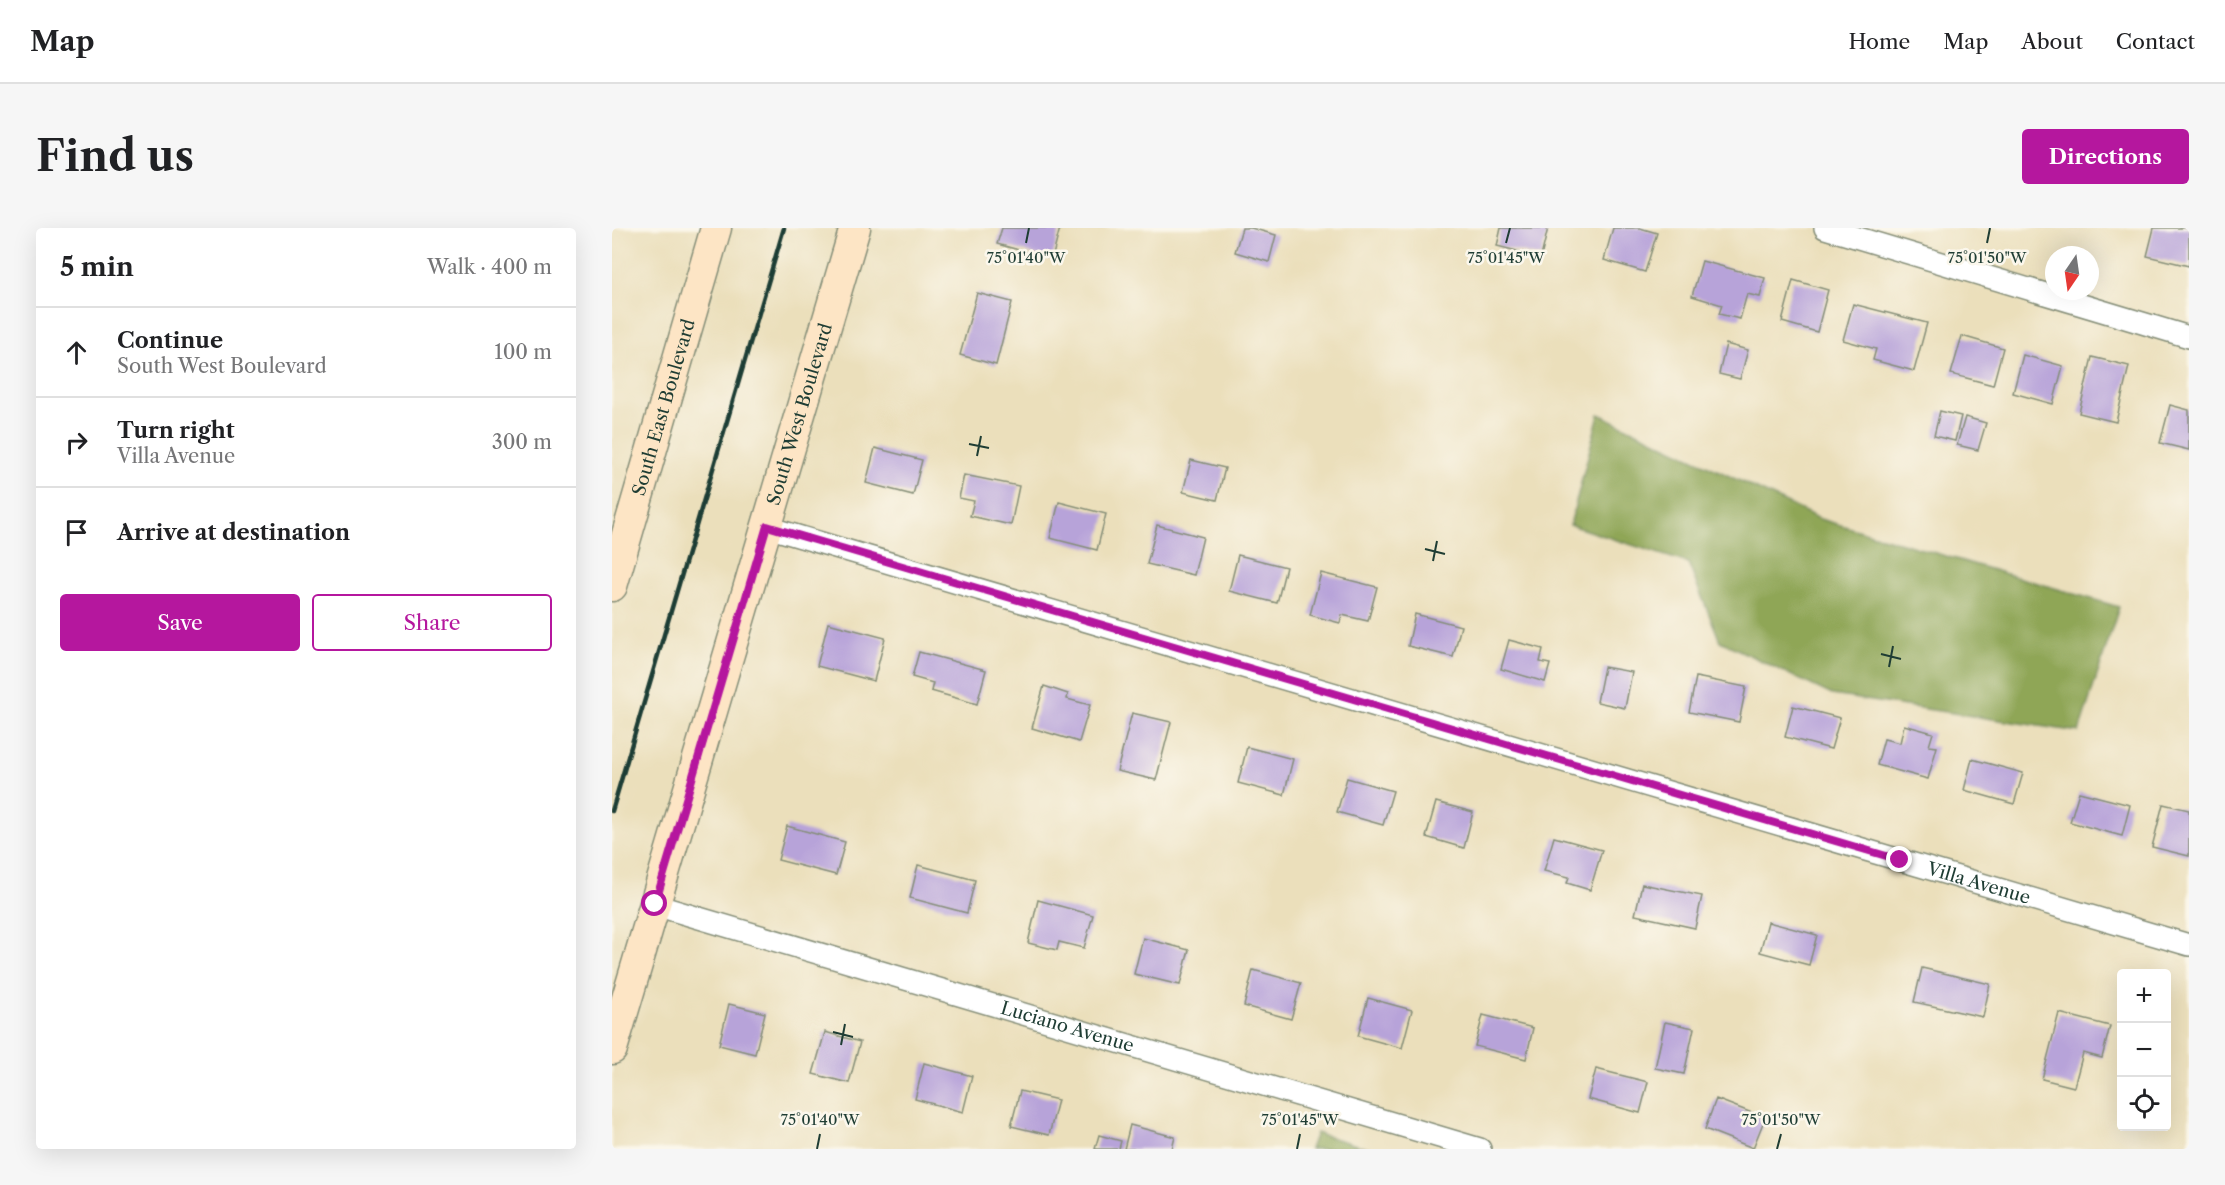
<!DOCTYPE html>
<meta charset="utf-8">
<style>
body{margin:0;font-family:"Libre Caslon Text",serif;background:#f6f6f6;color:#202124}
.controls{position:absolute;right:18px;bottom:18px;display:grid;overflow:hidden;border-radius:6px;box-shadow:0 6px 24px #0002}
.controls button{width:54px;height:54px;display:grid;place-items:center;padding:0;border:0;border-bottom:2px solid #e0e0e0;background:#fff;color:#202124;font:30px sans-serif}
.compass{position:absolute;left:1433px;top:18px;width:54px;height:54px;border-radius:50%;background:#fff;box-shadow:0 6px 24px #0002;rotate:193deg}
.stop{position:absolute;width:18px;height:18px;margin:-14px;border:4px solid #b5179e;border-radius:50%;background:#fff}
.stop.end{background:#b5179e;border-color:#fff;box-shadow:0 2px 6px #0008}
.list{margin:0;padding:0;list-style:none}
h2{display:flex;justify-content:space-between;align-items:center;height:78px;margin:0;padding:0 24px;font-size:26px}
h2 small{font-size:20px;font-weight:400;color:#757577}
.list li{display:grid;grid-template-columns:39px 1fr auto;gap:18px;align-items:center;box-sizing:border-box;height:90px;padding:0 24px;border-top:2px solid #e0e0e0}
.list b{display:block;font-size:22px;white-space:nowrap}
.list p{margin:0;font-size:20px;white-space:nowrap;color:#757577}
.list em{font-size:20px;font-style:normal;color:#757577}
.actions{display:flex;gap:12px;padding:18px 24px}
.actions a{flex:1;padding:14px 0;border:2px solid #b5179e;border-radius:6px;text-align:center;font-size:21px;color:#b5179e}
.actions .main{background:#b5179e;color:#fff}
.icon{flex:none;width:33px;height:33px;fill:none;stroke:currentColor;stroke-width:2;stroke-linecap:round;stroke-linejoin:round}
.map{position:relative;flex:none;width:1577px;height:921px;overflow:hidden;border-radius:6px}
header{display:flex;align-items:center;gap:36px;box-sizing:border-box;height:84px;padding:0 30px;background:#fff;border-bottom:2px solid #e0e0e0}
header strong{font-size:28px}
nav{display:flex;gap:33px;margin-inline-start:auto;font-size:21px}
.intro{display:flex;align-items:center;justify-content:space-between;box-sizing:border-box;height:144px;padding:0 36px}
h1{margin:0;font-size:42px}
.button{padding:15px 27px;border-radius:6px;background:#b5179e;color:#fff;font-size:21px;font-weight:700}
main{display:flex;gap:36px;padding:0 36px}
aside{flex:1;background:#fff;border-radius:6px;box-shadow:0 6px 24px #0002}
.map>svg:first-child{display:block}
.forest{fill:#8fa657;stroke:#577246;stroke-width:1.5}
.building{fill:#b7a3d9}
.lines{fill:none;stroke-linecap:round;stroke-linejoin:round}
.minor-casing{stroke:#858e78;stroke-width:24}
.secondary-casing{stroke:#858e78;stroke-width:33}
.minor{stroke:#fff;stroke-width:21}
.secondary{stroke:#fde5c5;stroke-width:30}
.rail{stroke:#1f3d34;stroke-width:4.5}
.route{stroke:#b5179e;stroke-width:8}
.ticks{fill:none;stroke:#1f3d34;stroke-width:2}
.labels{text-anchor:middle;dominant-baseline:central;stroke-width:5;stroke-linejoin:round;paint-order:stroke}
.street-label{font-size:18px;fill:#1f3d34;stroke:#fbf7ec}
.ticks-label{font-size:15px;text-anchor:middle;fill:#1f3d34;stroke:#fbf7ec;stroke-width:5;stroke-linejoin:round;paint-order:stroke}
</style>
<header>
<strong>Map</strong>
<nav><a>Home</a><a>Map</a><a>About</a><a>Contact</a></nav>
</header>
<div class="intro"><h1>Find us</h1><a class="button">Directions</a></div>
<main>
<aside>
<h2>5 min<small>Walk · 400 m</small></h2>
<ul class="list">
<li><svg class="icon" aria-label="ahead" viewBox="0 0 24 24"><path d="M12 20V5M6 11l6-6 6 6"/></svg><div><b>Continue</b><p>South West Boulevard</p></div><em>100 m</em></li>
<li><svg class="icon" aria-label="right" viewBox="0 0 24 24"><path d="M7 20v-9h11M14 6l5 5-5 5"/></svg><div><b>Turn right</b><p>Villa Avenue</p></div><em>300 m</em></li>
<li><svg class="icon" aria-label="arrive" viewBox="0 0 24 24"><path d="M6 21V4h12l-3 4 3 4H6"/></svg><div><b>Arrive at destination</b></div></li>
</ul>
<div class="actions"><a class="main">Save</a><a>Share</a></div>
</aside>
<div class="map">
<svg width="1577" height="921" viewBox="0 0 1577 921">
<rect width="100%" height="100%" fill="#fbf7ec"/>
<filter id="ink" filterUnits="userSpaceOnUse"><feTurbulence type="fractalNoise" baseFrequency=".0167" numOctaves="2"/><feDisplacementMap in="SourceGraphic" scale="12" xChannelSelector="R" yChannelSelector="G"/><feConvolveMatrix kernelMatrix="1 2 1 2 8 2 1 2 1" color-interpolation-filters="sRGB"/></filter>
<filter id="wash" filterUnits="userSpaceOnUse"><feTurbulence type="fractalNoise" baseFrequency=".008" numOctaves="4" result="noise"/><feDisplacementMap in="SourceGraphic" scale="24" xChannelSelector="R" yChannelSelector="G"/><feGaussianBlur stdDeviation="1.35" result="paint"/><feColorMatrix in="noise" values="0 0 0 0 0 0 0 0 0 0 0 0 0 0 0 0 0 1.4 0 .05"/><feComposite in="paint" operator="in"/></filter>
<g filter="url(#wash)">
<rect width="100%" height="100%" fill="#ebdfbb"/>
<!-- forest -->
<path class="forest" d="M987,186L1208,291L1507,379L1467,504L1220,467L1108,413L1076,335L958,297Z
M704,905L758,921H698Z"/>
<g id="blocks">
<!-- building -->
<path class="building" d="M390,0H448L440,31L385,16Z
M630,0H639L664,7L657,34L623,24Z
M889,0H936L929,29L885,18Z
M1001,0H1028L1045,5L1033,44L992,32Z
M1542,0H1577V38L1535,28Z
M1090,33L1153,50L1148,69L1135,66L1128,91L1107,86L1110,77L1080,68Z
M1181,52L1216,62L1205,104L1170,94Z
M365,65L400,74L384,137L348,127Z
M1241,76L1315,95L1302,143L1261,132L1264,121L1231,112Z
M1350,108L1391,120L1381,157L1339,146Z
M1114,116L1136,122L1128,151L1107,146Z
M1411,127L1451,138L1441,176L1401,165Z
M1480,129L1517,138L1504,194L1467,185Z
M1558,177L1577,182V222L1548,215Z
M1328,183L1349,188L1343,213L1322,208Z
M1353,189L1374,195L1366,222L1345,217Z
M263,220L310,232L301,267L254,255Z
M579,232L613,240L605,272L571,264Z
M352,247L407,258L399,297L358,288L362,273L347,270Z
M447,274L494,286L485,322L438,310Z
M545,297L591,309L582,347L535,336Z
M626,327L674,339L665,375L617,363Z
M709,345L765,359L756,393L730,387L728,395L698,387Z
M803,386L849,398L841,429L796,418Z
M216,395L273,410L262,453L205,438Z
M897,412L931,421L928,434L938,436L933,454L889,441Z
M307,424L374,442L365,476L319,463L321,455L300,449Z
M992,439L1020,444L1013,480L985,474Z
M1084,449L1134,459L1127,494L1077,484Z
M432,458L456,466L455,471L478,477L467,514L420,500Z
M1181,478L1228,490L1219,521L1173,509Z
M520,485L559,494L544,552L505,543Z
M1292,497L1321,505L1317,518L1325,519L1316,551L1265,537L1272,511L1288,515Z
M635,519L681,531L672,567L626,555Z
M1360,531L1411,545L1402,576L1352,562Z
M735,550L781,563L771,597L725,584Z
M1467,564L1518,577L1510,608L1458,594Z
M824,574L861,584L852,620L814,609Z
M1551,576L1577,582V628L1540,619Z
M175,598L233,614L224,647L166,632Z
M942,609L990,622L978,662L955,655L957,649L932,643Z
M306,637L363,652L355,685L298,670Z
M1030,656L1090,668L1083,700L1023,687Z
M426,672L481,687L472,720L447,714L445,722L416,715Z
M1156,694L1205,707L1197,737L1148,724Z
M531,710L577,722L568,757L522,746Z
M1310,740L1378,756L1371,789L1302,774Z
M641,742L689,755L679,791L632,778Z
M756,770L800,782L790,820L746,808Z
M117,776L153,785L143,826L107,817Z
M1447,785L1498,798L1490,830L1471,825L1462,859L1430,851Z
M871,787L921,800L914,831L863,818Z
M1053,794L1082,800L1072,846L1043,840Z
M213,804L248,814L237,855L201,846Z
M312,835L360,848L351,884L303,871Z
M984,841L1036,854L1028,885L976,871Z
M408,863L446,872L437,907L399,898Z
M1104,871L1153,890L1141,920L1093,901Z
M518,897L563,909L560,921H512Z
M487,907L509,913L507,921H483Z"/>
</g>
</g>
<g filter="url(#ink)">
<use href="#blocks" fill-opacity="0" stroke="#858e78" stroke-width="1.5"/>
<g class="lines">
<defs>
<g id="minor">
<path d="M1213,0L1577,109"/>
<path id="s1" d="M155,299L1577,717"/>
<path id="s2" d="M43,677L868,921"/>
</g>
<g id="secondary">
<path id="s3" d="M0,358L104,0"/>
<path id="s4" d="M0,821L243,0"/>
</g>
</defs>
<!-- minor casing -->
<use href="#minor" class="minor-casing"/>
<!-- secondary casing -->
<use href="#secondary" class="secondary-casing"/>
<!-- minor -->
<use href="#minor" class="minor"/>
<!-- secondary -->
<use href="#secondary" class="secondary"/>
<!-- rail -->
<path class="rail" d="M0,583L172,0"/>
</g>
</g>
<g class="lines" filter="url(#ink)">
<!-- route -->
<path class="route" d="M43,676L155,298L1288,632"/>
</g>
<!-- ticks -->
<path class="ticks" d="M414,15L417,0M894,15L898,0M1375,15L1378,0M357,216L377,220M365,228L369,208M813,321L833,326M821,333L825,313M1269,426L1289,431M1277,439L1281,418M221,804L241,809M229,817L233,796M205,921L208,906M685,921L688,906M1165,921L1169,906"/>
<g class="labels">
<!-- street labels -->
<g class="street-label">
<text stroke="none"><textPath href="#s3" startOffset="186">South East Boulevard</textPath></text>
<text stroke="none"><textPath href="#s4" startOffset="662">South West Boulevard</textPath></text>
<text stroke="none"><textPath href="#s1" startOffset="1263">Villa Avenue</textPath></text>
<text stroke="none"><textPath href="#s2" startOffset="430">Luciano Avenue</textPath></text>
</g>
</g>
<g class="ticks-label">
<text x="414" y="35">75°01'40"W</text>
<text x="894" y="35">75°01'45"W</text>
<text x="1375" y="35">75°01'50"W</text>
<text x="208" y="897">75°01'40"W</text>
<text x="688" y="897">75°01'45"W</text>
<text x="1169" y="897">75°01'50"W</text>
</g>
</svg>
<div class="controls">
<button>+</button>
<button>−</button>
<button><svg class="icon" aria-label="locate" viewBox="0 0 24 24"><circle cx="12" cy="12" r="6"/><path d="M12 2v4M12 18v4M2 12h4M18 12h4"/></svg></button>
</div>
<svg class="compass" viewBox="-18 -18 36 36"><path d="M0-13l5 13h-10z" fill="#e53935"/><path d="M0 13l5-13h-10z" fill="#757577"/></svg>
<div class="stop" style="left:43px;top:676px"></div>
<div class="stop end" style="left:1288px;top:632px"></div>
</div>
</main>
